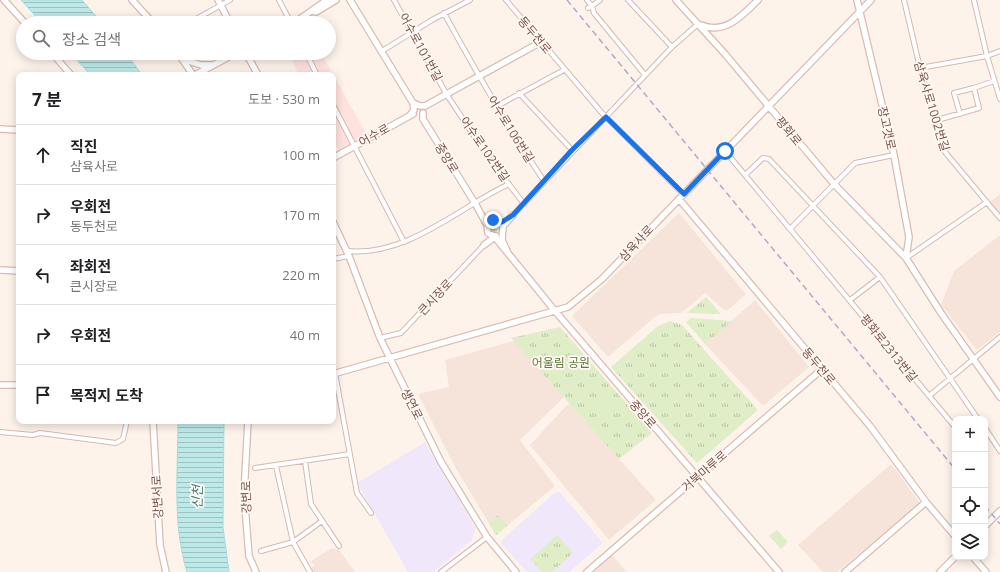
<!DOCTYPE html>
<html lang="ko">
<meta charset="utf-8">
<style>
body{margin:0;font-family:"Open Sans","Noto Sans KR",sans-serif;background:#f6f6f6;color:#202124}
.controls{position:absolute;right:12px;bottom:12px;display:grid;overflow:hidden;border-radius:8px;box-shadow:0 2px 10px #0003}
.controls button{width:36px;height:36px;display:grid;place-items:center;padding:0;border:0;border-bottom:1px solid #e0e0e0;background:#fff;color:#202124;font:20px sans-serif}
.stop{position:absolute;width:12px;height:12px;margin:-9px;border:3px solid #1a73e8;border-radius:50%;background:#fff}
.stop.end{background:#1a73e8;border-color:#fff;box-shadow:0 1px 4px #0008}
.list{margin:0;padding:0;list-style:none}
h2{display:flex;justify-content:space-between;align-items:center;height:52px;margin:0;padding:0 16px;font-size:17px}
h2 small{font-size:13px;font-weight:400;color:#757577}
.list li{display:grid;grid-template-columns:26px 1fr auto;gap:12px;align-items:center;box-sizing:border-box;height:60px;padding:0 16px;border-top:1px solid #e0e0e0}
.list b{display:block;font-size:15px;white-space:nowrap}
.list p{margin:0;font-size:13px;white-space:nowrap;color:#757577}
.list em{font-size:13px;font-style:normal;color:#757577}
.icon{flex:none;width:22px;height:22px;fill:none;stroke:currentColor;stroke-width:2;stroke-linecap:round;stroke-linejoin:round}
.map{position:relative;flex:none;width:1000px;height:572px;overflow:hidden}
.search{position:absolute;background:#fff;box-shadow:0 2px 10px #0003;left:16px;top:16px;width:320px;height:44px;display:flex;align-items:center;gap:10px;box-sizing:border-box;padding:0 14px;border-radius:22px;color:#757577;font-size:15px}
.panel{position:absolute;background:#fff;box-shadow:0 2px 10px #0003;left:16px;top:72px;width:320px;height:352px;border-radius:8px}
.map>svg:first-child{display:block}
.residential{fill:#f6e3d9}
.commercial{fill:#ffe2de}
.education{fill:#f0e7fb}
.grass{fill:url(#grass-dots)}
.park{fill:url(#park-tufts)}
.pitch{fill:#dfeec7}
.water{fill:url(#water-rules);stroke:#a2ddda}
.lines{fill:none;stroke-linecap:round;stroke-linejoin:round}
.street-casing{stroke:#d4b9b2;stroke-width:6}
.secondary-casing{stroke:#dabbb1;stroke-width:8}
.street{stroke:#fff;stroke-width:4}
.secondary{stroke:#fff;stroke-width:5.5}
.rail{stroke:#b3a6cb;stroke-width:1.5;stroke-dasharray:6 4;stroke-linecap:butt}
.route{stroke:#1a73e8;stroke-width:5}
.labels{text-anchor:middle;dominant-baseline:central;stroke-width:3.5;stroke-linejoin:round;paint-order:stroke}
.street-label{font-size:12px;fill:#7c524b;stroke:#fff8f3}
.park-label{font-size:12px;fill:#5e7c3f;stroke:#fff8f3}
.water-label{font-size:13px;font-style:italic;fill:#3a7a78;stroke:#fff8f3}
</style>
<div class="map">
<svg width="1000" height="572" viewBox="0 0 1000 572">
<defs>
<pattern id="grass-dots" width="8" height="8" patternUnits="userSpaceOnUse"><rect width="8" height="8" fill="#dfeec7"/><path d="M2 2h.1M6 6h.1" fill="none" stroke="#bac3a4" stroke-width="1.8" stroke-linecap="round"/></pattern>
<pattern id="park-tufts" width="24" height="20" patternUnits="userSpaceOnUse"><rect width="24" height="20" fill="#dfeec7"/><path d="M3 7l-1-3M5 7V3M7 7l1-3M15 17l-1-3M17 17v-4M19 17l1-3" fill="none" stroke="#bac3a4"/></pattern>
<pattern id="water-rules" width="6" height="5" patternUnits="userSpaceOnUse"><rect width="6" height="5" fill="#bdeae8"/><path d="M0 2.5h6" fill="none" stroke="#9fc0be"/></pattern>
</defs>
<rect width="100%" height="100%" fill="#fef3eb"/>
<!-- residential -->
<path class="residential" d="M1000,194V215L990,202Z
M679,213L746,294L728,310H724L705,293L681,313L659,314L650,321L608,357L572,316Z
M1000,235V332L977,350L941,305L954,271Z
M755,300L809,367L763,406L705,344Z
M514,341L564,397L520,440L555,486L496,535L454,465L418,394L449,387L445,360Z
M569,403L656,500L609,540L530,445Z
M891,464L920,503L837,572H823L798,545Z
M332,548L339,550L355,572H313L311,568L314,566L311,561Z
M612,555L627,572H593Z"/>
<!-- commercial -->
<path class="commercial" d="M288,53H321L367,135L339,150L333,139V75H299Z"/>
<!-- education -->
<path class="education" d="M425,442L476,529L472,540L433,572H408L357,483Z
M555,492H560L603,543L569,572H527L501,543L502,540Z"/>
<!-- grass -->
<path class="grass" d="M489.5 228a4.5 4.5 0 1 1 9 0a4.5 4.5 0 1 1-9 0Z"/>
<!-- park -->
<path class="park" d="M706,297L721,314L687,313Z
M691,318L732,321L705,344L686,322Z
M670,321L682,325L758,410L697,463L611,367L658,326Z
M560,327L652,433L619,459L511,338Z
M498,515L507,526L496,535L489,523Z
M557,535L573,553L552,572H542L530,559Z"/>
<!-- pitch -->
<path class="pitch" d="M601,394L618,402L613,411L596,404Z
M777,530L788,542L781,549L769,536Z"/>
<!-- water -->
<path class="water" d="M21,0H82L102,23H42Z
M70,53H126L142,75H91Z
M178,421H224L223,527L229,572H187C172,524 178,470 178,421Z"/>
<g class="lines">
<defs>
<path id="street" d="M279,0L291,23
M394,0L447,95L488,157L524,204
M506,0L602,113L683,194
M587,0L592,6L600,0
M628,0L672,47
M904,0L920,68L945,152L1000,218
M974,0L987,56L1000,99
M588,8L592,6L594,13L645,75
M444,13C475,70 508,127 544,181
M189,23L230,0
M382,51L432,20L470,0
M306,53L317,75
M920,68L987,56L1000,51
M519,93L572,150
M333,105L404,242
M497,106L564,70
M960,114L954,93L974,88
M934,121L979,108L974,88L994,81
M725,151L955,427
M745,175L763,158L769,159L880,277L978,419
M513,215L672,47L698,24
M790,229L855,163L894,155
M347,251C407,257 458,208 509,184
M906,258L987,202
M333,259L349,256
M850,300L880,277
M380,338L401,333L484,245
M335,373L357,493L371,513
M929,396L1000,337
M985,428L1000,451
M0,432L33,435L40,433L116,443L123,439L127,421
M305,461L311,504L339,546
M276,466L293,542L310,572
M255,468L350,454
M261,551L293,542L322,521
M441,572L487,537"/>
<path id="secondary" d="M4,0L25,23
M132,0L153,23
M218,0L230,23
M350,0L413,103L414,110L411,114
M676,0L725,54L834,184L906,258L941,313L1000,397
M857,0L894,155L909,237L906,258
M312,11L316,12L336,0
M294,23L327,0
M701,25C725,35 742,16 758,0
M52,53L71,75
M178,53L193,75
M246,53L258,75
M182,59L201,65H213
M195,75L236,53
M413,103L420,106H425L541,42
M423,113V119L476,205L487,225L488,233L494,236L555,311L779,572
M0,129L19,130
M333,158L413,114
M679,199L870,426L926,502L955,536
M333,222L349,256L380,338L441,462L487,537L516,572
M487,225L493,219L500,222L503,226L502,240L507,251
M503,226L513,215
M484,245L496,236
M0,270L19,271
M333,374L568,307L602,279L871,0
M0,385H19
M153,421L160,545L166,572
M248,421L244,494L249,556L256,572
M985,526L1000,511
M973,557L986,572
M587,572L821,370
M845,572L926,502
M940,572L955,557"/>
</defs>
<!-- street casing -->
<use href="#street" class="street-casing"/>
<!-- secondary casing -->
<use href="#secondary" class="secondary-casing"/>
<!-- street -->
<use href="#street" class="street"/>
<!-- secondary -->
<use href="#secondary" class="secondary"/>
<!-- rail -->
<path class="rail" d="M567,0L955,469
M985,506L1000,524"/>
</g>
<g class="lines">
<!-- route -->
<path class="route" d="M493,220L502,222L513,215L572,150L606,117L684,194L725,151"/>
</g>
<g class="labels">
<!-- street labels -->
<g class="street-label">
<text transform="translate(535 35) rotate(50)">동두천로</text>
<text transform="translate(421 47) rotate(61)">어수로101번길</text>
<text transform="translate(932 106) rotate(73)">삼육사로1002번길</text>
<text transform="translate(887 128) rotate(77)">장고갯로</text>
<text transform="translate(511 129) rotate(58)">어수로106번길</text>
<text transform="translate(789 131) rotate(51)">평화로</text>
<text transform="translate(374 135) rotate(-29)">어수로</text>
<text transform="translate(485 149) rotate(55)">어수로102번길</text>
<text transform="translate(447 158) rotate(58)">중앙로</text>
<text transform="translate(636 243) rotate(-47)">삼육사로</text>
<text transform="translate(435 297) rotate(-47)">큰시장로</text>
<text transform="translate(889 348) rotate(51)">평화로2313번길</text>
<text transform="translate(819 366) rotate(50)">동두천로</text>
<text transform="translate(412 404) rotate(63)">생연로</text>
<text transform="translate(643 414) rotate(49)">중앙로</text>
<text transform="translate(704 471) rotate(-41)">거북마루로</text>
<text transform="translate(157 497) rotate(-93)">강변서로</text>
<text transform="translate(246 497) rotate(-91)">강변로</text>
</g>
<!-- park labels -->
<g class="park-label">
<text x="561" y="362">어울림 공원</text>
</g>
<!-- water labels -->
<g class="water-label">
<text transform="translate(197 497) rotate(-89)">신천</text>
</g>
</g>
</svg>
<div class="controls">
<button>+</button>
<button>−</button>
<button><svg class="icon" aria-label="locate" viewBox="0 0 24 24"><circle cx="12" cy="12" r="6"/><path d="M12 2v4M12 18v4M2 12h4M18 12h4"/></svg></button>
<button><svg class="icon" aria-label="layers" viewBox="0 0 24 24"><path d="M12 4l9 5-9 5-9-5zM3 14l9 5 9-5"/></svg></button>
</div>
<div class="stop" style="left:725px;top:151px"></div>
<div class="stop end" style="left:493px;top:220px"></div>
<div class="search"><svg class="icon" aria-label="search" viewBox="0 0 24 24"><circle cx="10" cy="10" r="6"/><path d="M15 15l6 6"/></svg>장소 검색</div>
<section class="panel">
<h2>7 분<small>도보 · 530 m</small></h2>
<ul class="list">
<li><svg class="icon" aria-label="ahead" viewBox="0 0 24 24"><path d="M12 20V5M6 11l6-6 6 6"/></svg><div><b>직진</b><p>삼육사로</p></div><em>100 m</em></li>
<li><svg class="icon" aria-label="right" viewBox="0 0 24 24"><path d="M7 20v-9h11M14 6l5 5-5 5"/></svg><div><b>우회전</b><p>동두천로</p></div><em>170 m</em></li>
<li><svg class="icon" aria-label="left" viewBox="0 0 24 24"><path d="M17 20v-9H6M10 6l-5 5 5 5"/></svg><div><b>좌회전</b><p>큰시장로</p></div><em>220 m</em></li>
<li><svg class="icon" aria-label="right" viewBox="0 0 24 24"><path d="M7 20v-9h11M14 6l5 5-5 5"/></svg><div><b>우회전</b></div><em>40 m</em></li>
<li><svg class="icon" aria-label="arrive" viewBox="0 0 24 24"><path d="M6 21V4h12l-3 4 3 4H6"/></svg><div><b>목적지 도착</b></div></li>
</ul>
</section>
</div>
